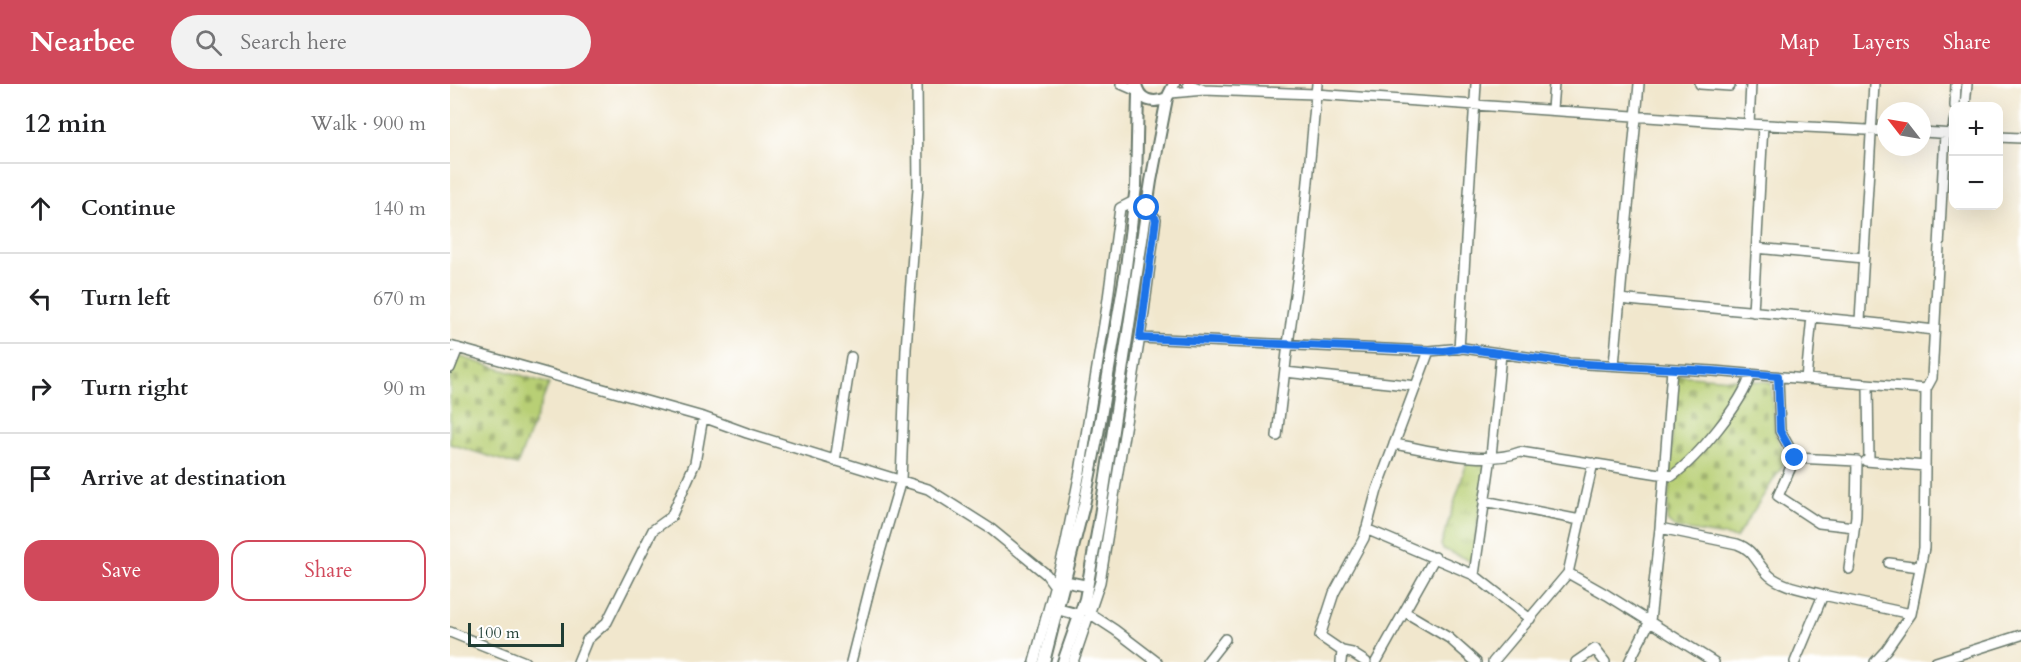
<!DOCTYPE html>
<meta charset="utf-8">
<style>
body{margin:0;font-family:Cardo,serif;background:#f2f2f2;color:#202124}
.controls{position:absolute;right:18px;top:18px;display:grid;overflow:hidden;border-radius:12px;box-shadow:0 6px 24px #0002}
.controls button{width:54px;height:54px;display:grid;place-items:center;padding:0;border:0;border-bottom:2px solid #e0e0e0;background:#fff;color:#202124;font:30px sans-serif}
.compass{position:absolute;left:1427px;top:18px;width:54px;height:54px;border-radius:50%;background:#fff;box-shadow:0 6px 24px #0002;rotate:301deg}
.scale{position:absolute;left:18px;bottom:15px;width:96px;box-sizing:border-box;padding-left:6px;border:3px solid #1f3d34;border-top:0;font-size:16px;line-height:21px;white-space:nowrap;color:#1f3d34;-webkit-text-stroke:4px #fff;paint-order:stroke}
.stop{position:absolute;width:18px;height:18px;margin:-14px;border:4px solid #1a73e8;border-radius:50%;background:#fff}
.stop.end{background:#1a73e8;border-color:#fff;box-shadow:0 2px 6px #0008}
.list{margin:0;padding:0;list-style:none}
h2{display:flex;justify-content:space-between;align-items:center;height:78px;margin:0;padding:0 24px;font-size:26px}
h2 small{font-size:20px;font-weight:400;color:#757577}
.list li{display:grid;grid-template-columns:39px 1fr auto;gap:18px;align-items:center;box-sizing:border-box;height:90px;padding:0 24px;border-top:2px solid #e0e0e0}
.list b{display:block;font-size:22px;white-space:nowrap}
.list em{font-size:20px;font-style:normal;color:#757577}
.actions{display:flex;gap:12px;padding:18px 24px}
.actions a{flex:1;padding:14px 0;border:2px solid #d1495b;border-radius:18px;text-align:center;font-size:21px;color:#d1495b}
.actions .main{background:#d1495b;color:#fff}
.icon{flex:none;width:33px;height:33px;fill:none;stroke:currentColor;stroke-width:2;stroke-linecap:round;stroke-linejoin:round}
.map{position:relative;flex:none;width:1571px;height:578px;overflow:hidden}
header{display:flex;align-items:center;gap:36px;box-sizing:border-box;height:84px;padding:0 30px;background:#d1495b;color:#fff}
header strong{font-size:28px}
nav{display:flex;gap:33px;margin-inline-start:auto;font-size:21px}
.search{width:420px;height:54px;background:#f2f2f2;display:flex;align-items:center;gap:15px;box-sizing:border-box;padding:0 21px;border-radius:33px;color:#757577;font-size:22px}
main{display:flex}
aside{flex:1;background:#fff}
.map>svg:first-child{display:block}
.cemetery{fill:url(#cemetery-stones);stroke:#6c8654;stroke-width:1.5}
.park{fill:url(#park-tufts);stroke:#6c8654;stroke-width:1.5}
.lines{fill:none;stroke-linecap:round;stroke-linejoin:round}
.minor-casing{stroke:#68786a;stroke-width:12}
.major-casing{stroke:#68786a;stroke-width:14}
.minor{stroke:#fff;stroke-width:9}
.major{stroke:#fff;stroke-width:10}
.route{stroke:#1a73e8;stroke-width:8}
</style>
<header>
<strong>Nearbee</strong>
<div class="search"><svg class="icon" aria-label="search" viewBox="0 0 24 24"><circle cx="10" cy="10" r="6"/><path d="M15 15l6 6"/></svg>Search here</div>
<nav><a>Map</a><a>Layers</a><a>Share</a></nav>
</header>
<main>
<aside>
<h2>12 min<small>Walk · 900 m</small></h2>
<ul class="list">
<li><svg class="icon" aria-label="ahead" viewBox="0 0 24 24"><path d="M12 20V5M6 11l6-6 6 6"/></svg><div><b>Continue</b></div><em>140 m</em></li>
<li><svg class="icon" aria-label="left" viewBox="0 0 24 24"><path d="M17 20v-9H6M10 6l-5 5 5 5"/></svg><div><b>Turn left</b></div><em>670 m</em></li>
<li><svg class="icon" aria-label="right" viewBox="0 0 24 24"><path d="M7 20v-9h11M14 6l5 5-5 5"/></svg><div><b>Turn right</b></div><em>90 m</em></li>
<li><svg class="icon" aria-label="arrive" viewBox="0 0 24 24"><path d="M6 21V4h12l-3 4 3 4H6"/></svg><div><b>Arrive at destination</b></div></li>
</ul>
<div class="actions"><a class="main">Save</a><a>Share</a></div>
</aside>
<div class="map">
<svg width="1571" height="578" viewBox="0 0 1571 578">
<defs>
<pattern id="cemetery-stones" width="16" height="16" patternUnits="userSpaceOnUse" patternTransform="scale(1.5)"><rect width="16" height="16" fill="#b8cf74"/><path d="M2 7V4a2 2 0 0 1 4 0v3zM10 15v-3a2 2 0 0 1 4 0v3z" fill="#95a960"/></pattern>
<pattern id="park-tufts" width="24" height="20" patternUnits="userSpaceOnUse" patternTransform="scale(1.5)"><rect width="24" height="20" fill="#b8cf74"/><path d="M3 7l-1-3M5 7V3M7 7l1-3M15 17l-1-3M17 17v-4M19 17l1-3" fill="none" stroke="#95a960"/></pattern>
</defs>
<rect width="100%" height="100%" fill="#fff"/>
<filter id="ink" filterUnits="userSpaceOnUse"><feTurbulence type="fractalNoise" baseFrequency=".0167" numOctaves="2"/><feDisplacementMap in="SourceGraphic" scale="12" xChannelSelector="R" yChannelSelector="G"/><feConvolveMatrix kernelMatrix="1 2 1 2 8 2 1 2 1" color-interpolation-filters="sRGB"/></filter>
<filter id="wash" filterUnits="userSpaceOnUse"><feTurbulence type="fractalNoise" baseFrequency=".008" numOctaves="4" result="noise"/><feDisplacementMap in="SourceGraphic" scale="24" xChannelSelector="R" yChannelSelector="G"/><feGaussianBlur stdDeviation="1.35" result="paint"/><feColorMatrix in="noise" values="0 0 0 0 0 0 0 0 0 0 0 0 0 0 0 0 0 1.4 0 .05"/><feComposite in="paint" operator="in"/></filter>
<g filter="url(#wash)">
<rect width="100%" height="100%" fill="#f1e7cd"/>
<!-- cemetery -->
<path class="cemetery" d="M8,272L99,300L67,381L0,360V295Z
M1226,291L1321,298L1325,349L1337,375L1286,454L1225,444L1217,437Z"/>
<!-- park -->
<path class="park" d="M1018,375L1037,377L1022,476L1020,477L993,465L991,461Z"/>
</g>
<g filter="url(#ink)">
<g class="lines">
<defs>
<path id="minor" d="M671,0L687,7
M738,0L754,6
M1250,0L1280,2
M721,9L754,6L865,10L1299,40L1436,47
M1505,22L1506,0
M1515,22L1517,0
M1102,25L1104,0
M1299,40L1301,0
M1472,48L1504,50
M1503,50L1504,37
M1548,53L1571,54
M1306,164L1414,174
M1170,215C1275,226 1380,233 1484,246
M1303,228L1313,41
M1410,237L1424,0
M690,254L979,267
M0,262L253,333L297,349L478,405L541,445L596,490L610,509
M1009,265L1026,0
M1164,281L1189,0
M0,284L8,264
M1222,285L1210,444L1287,460C1305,466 1306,480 1320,492C1333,503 1357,506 1373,511L1345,578
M835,288L966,302
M1328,293L1330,347L1345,374L1407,377L1406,432L1399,485
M1356,295L1362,232
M1418,301L1419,377
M1476,305L1482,294L1495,50
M827,352L838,260L852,162L867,0
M944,360C981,366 1034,382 1070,368L1222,392C1248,373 1292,320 1301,290
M1345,374L1328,412L1369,439L1404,443
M385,377L401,273
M1416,377L1475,382
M1034,417L1130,436
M916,445L1024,491L1080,535
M1439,479L1470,483
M1118,489L1157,511L1264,578
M1024,491L1041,372L1051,270
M1373,511L1461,530
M636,527L665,546L707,578
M955,528L999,554L1026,578
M0,548L75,578
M892,567L902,569L916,578
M128,578L137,556L157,538L203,446L221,433L245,379L253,333
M401,578L422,495L451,396L456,265L468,103L467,0
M584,578L615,463L630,388L657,222L670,124L684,117
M623,578L650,498L694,228L706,135L697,124
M757,578L775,555
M891,578L892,567L870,552L884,509L914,454L927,406L979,267L1013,264L1119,279L1263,287L1476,305L1474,464L1461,530L1436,566L1425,578
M926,578L985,473
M1043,578L1118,489L1143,379
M1126,578L1145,565L1155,578
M1179,578L1200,537L1210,444
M1486,578L1571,551"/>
<path id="major" d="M686,0C689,17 703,20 717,14L724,0
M613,497L637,502
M607,525L629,531
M594,578L634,421L648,350L675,191L686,102L688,9
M613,578L635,515L649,438L701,97L717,14"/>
</defs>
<!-- minor casing -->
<use href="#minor" class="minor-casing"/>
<!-- major casing -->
<use href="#major" class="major-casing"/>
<!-- minor -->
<use href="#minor" class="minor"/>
<!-- major -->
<use href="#major" class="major"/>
</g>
</g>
<g class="lines" filter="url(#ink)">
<!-- route -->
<path class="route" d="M697,124L706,135L690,254L994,267L1013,264L1119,279L1263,287L1328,292L1330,347L1345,374"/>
</g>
</svg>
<div class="controls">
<button>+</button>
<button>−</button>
</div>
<svg class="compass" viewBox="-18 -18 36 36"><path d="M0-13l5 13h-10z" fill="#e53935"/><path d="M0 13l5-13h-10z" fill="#757577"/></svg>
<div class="scale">100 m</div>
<div class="stop" style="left:697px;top:124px"></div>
<div class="stop end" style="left:1345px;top:374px"></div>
</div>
</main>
